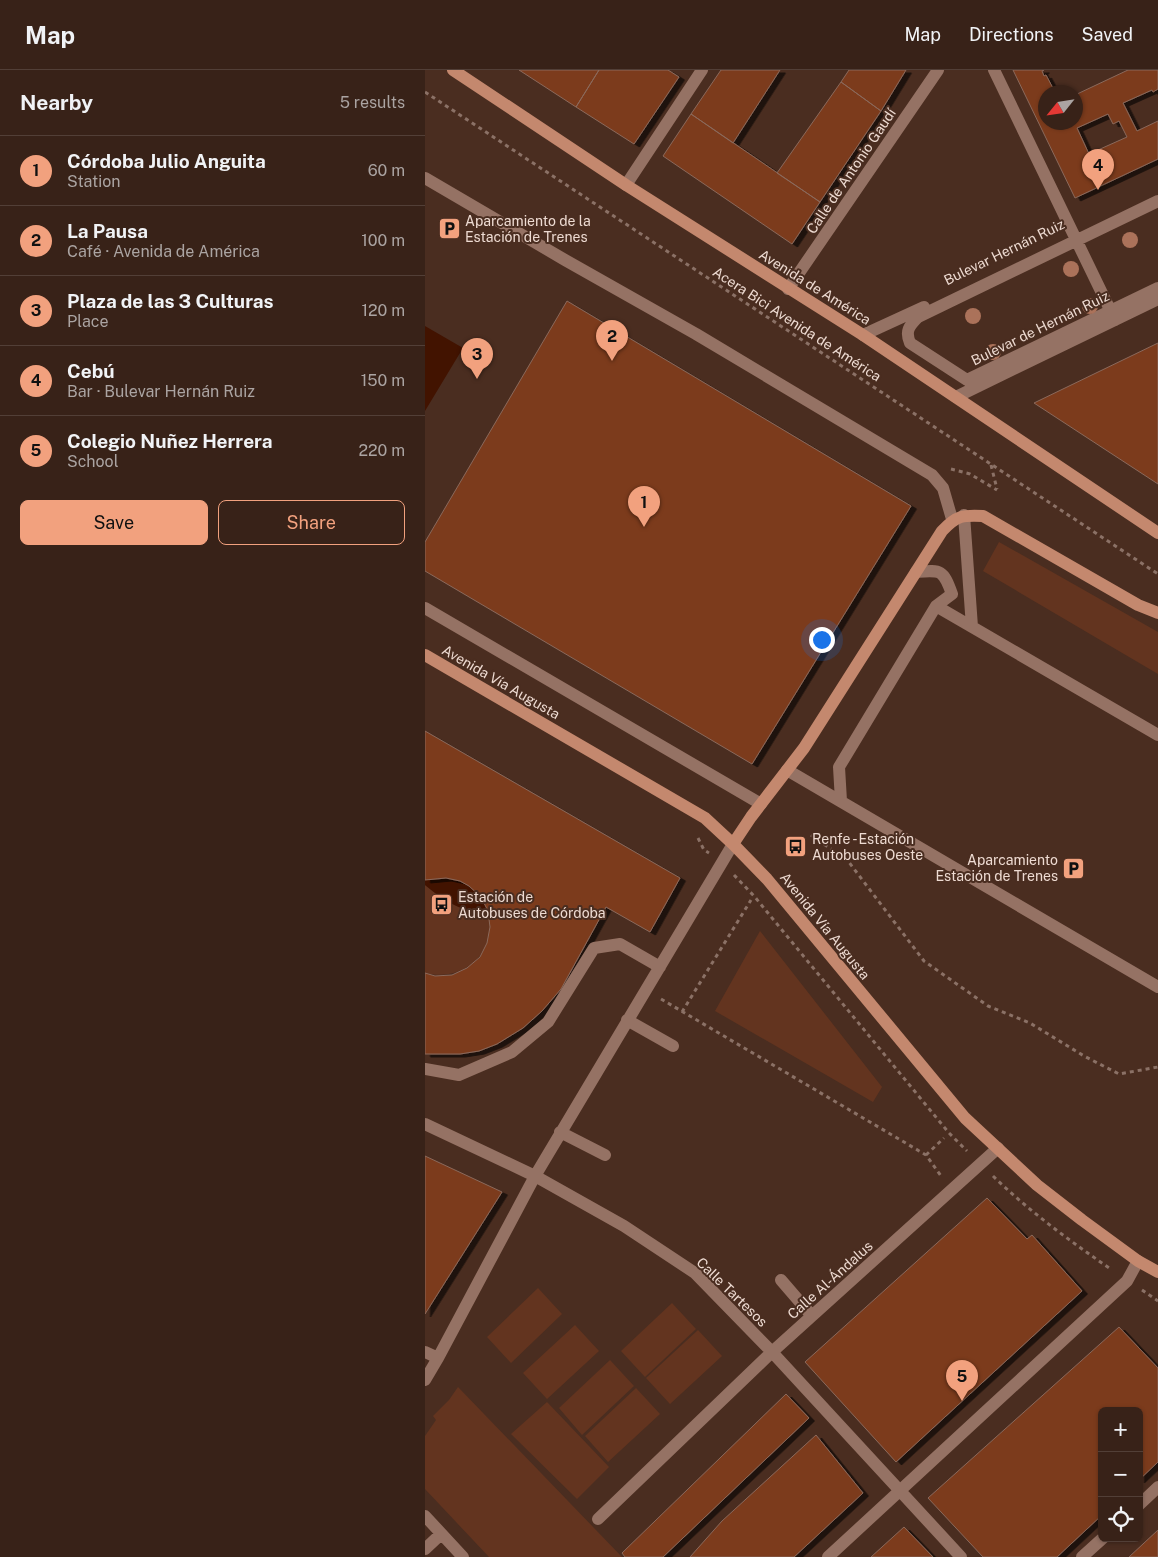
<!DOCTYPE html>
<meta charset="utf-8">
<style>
body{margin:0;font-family:"Public Sans",sans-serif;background:#432f25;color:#f1f3f6}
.controls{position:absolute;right:15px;bottom:15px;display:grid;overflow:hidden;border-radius:8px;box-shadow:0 1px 4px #0004}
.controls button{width:45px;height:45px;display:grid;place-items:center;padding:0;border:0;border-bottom:1px solid #523f37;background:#382218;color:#f1f3f6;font:25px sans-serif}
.compass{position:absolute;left:613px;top:15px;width:45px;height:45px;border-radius:50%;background:#382218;box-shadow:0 1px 4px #0004;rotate:240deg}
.you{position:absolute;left:396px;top:569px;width:18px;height:18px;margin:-12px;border:4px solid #fff;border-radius:50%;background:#1a73e8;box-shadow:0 0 0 8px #1a73e833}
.badge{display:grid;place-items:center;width:32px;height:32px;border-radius:50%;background:#f2a17e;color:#111;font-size:16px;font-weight:700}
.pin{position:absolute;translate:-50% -41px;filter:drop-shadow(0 1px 2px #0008)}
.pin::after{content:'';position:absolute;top:26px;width:18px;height:15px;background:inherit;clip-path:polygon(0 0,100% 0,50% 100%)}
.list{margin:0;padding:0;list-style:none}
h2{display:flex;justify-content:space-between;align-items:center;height:65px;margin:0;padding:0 20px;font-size:21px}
h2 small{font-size:16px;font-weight:400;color:#aba4a2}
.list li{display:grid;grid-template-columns:32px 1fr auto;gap:15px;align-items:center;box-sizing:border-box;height:70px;padding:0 20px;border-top:1px solid #523f37}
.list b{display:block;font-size:19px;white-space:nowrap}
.list p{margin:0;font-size:16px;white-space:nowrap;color:#aba4a2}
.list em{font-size:16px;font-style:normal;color:#aba4a2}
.actions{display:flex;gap:10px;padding:15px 20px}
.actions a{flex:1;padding:11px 0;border:1px solid #f2a17e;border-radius:8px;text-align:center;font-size:18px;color:#f2a17e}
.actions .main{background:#f2a17e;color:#111}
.icon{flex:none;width:28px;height:28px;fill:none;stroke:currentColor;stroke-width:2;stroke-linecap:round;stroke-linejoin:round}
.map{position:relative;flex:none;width:733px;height:1487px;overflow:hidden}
header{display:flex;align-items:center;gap:30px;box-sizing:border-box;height:70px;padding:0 25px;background:#382218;border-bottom:1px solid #523f37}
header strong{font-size:24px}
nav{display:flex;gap:28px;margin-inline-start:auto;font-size:18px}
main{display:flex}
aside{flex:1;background:#382218}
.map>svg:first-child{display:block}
.green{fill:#63341f}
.water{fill:#421300}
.building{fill:#7c3b1c;stroke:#8b695b;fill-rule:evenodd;filter:url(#shadow)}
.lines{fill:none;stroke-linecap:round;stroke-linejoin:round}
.path{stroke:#8b7166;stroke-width:3;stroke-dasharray:4 4;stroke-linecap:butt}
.minor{stroke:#957264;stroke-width:12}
.major{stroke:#c4886e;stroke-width:12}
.tree{fill:#ab725a}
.labels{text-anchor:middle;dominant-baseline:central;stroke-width:4;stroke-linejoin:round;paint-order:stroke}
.street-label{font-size:14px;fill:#eedbd2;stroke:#4a2d20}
.poi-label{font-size:14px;fill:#eedbd2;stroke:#4a2d20;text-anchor:start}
</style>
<header>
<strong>Map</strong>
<nav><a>Map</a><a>Directions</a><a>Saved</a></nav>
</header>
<main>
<aside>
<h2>Nearby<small>5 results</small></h2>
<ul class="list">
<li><span class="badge">1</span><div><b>Córdoba Julio Anguita</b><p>Station</p></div><em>60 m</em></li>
<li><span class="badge">2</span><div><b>La Pausa</b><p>Café · Avenida de América</p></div><em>100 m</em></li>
<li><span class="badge">3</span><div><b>Plaza de las 3 Culturas</b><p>Place</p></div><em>120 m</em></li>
<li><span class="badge">4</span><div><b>Cebú</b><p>Bar · Bulevar Hernán Ruiz</p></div><em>150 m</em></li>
<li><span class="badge">5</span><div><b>Colegio Nuñez Herrera</b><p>School</p></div><em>220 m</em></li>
</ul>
<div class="actions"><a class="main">Save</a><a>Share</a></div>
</aside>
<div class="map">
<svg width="733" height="1487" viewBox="0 0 733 1487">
<defs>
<filter id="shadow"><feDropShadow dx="5.5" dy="3" stdDeviation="0" flood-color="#0009"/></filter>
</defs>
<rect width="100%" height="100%" fill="#4a2d20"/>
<!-- green -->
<path class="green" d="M574,472L733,562V604L558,501Z
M0,815C18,830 38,844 63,841C63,846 65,852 65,857C64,892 31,911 0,903Z
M335,861L457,1017L448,1032L290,941Z
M113,1218L137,1244L86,1293L62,1267Z
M247,1233L271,1259L220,1307L196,1281Z
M150,1255L174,1281L122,1329L98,1303Z
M273,1260L297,1286L245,1334L221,1308Z
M185,1290L209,1316L157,1365L134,1338Z
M33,1317L197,1487H64L0,1419V1366L11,1350L8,1346L24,1330Z
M211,1318L235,1344L183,1392L160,1366Z
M122,1332L184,1397L152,1429L86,1364Z"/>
<!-- water -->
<path class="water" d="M0,256L38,278L0,341Z
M15,807C40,810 52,819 63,841C38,844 18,830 0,815V810Z"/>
<!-- building -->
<path class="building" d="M94,0H174L151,37Z
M174,0H243L254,7L209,74L151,37Z
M296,0H355L308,73L266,44Z
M424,0H481L456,41L416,12Z
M588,0H619L617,1L619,6L621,5L630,22H620V52H650V25L703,0H733V19L728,22L727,20L698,33L712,61L733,51V89L650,128ZM683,44L688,54L694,51L702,67L664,84L652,58Z
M416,12L456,41L395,132L352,103Z
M266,44L395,132L367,174L238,86Z
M142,231L486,436L327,694L0,501V472Z
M733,273V414L609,333Z
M0,661L255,808L225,862L181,837L136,919L117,941L98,958L72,974L54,981L35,984H0V903L10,906L27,905L42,898L55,887L62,873L65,857L63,841L56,827L44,816L35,811L21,808L0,810Z
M0,1086L77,1122L0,1244Z
M562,1128L602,1169L607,1165L657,1221L471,1392L380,1292Z
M694,1257L733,1298V1392L714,1410V1341H677V1445L632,1487H558L503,1428Z
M361,1324L384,1348L238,1487H200L197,1483Z
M391,1365L438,1423L369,1487H265L297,1451Z
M479,1457L508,1487H446Z
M733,1460V1487H704Z"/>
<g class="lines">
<!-- path -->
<path class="path" d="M0,22L733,504
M566,395L572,419
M526,399L545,404L572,420
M386,765L423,791L499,891L563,936L605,953L659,986L694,1004L733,997
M273,768L279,780L284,783
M309,805L329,826L524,1063L542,1081
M236,929L501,1085L516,1106
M257,942L326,830
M501,1085L519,1068
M568,1106C605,1142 645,1171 687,1200
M717,1220L733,1231"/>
<!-- minor -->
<path class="minor" d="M569,0L690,250
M0,108L140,190L271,264L507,405L518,418L527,449
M201,115L277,0
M733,131L493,247C484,256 480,261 485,273L542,310L733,218
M363,219L513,0
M438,265L499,237
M531,327L733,229
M539,445L547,557
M511,536L733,665
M0,538L336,734
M362,700L733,917
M416,731L414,697L511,536L527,524C518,499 516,500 491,502
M202,950L248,976
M0,999L34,1005L87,982L123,952L169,878L195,874L235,897
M0,1054L110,1106L199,1156L270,1203L347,1282L536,1487
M135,1062L180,1085
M356,1210L387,1246
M0,1282L13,1288
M0,1310L13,1288L110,1106L308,774
M714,1435L733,1417
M0,1446L38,1487
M173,1449L347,1282L573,1078
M0,1479L16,1464
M403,1487L702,1211L713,1191
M657,1487L678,1468"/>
<!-- major -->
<path class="major" d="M28,0L201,115L438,265L733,463
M0,585L280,748L308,774L342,809L540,1048L612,1115L657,1150L713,1191L733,1202
M308,774L326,747L379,678L517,461C532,445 538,445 558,446L713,535L733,543"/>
</g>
<!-- trees -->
<g class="tree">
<circle cx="705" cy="170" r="8"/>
<circle cx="646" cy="199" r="8"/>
<circle cx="665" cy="236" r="8"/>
<circle cx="548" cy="246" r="8"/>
<circle cx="568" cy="282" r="8"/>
</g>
<!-- icons -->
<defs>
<symbol id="parking-square" viewBox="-11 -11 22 22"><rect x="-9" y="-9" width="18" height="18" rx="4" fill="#f2a17e" stroke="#4a2d20"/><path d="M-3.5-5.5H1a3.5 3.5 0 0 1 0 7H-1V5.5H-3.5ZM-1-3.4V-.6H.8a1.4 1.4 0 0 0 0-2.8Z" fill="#111"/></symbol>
<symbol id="bus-square" viewBox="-11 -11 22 22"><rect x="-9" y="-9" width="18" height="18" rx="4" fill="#f2a17e" stroke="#4a2d20"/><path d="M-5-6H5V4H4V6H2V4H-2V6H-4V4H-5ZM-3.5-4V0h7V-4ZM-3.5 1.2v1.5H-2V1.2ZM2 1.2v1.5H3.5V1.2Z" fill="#111"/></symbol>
</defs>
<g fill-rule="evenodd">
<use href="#parking-square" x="12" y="146" width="25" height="25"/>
<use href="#bus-square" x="358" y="764" width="25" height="25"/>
<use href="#parking-square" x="636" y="786" width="25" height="25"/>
<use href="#bus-square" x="4" y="822" width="25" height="25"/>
</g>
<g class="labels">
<!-- street labels -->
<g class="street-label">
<text transform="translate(426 101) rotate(-56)">Calle de Antonio Gaudí</text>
<text transform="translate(579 182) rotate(-26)">Bulevar Hernán Ruiz</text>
<text transform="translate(390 217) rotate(32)">Avenida de América</text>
<text transform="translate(372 254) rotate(33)">Acera Bici Avenida de América</text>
<text transform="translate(615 258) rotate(-26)">Bulevar de Hernán Ruiz</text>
<text transform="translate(76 612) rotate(30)">Avenida Vía Augusta</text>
<text transform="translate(400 856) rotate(51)">Avenida Vía Augusta</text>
<text transform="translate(405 1210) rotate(-42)">Calle Al-Ándalus</text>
<text transform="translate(307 1222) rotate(44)">Calle Tartesos</text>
</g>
<!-- poi labels -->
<g class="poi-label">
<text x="40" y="151">Aparcamiento de la<tspan x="40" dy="16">Estación de Trenes</tspan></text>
<text x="387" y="769">Renfe - Estación<tspan x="387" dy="16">Autobuses Oeste</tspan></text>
<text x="633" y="790" text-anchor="end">Aparcamiento<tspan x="633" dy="16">Estación de Trenes</tspan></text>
<text x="33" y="827">Estación de<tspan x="33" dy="16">Autobuses de Córdoba</tspan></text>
</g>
</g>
</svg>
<div class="controls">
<button>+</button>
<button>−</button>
<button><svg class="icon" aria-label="locate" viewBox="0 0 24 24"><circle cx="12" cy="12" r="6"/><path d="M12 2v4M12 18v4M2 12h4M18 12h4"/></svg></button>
</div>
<svg class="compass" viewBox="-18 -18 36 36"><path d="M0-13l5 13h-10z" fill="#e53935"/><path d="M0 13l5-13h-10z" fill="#aba4a2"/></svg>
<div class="you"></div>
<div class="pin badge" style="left:219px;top:457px">1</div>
<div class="pin badge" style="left:187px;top:291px">2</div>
<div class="pin badge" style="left:52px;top:309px">3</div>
<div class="pin badge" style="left:673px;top:120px">4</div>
<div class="pin badge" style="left:537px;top:1331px">5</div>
</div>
</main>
